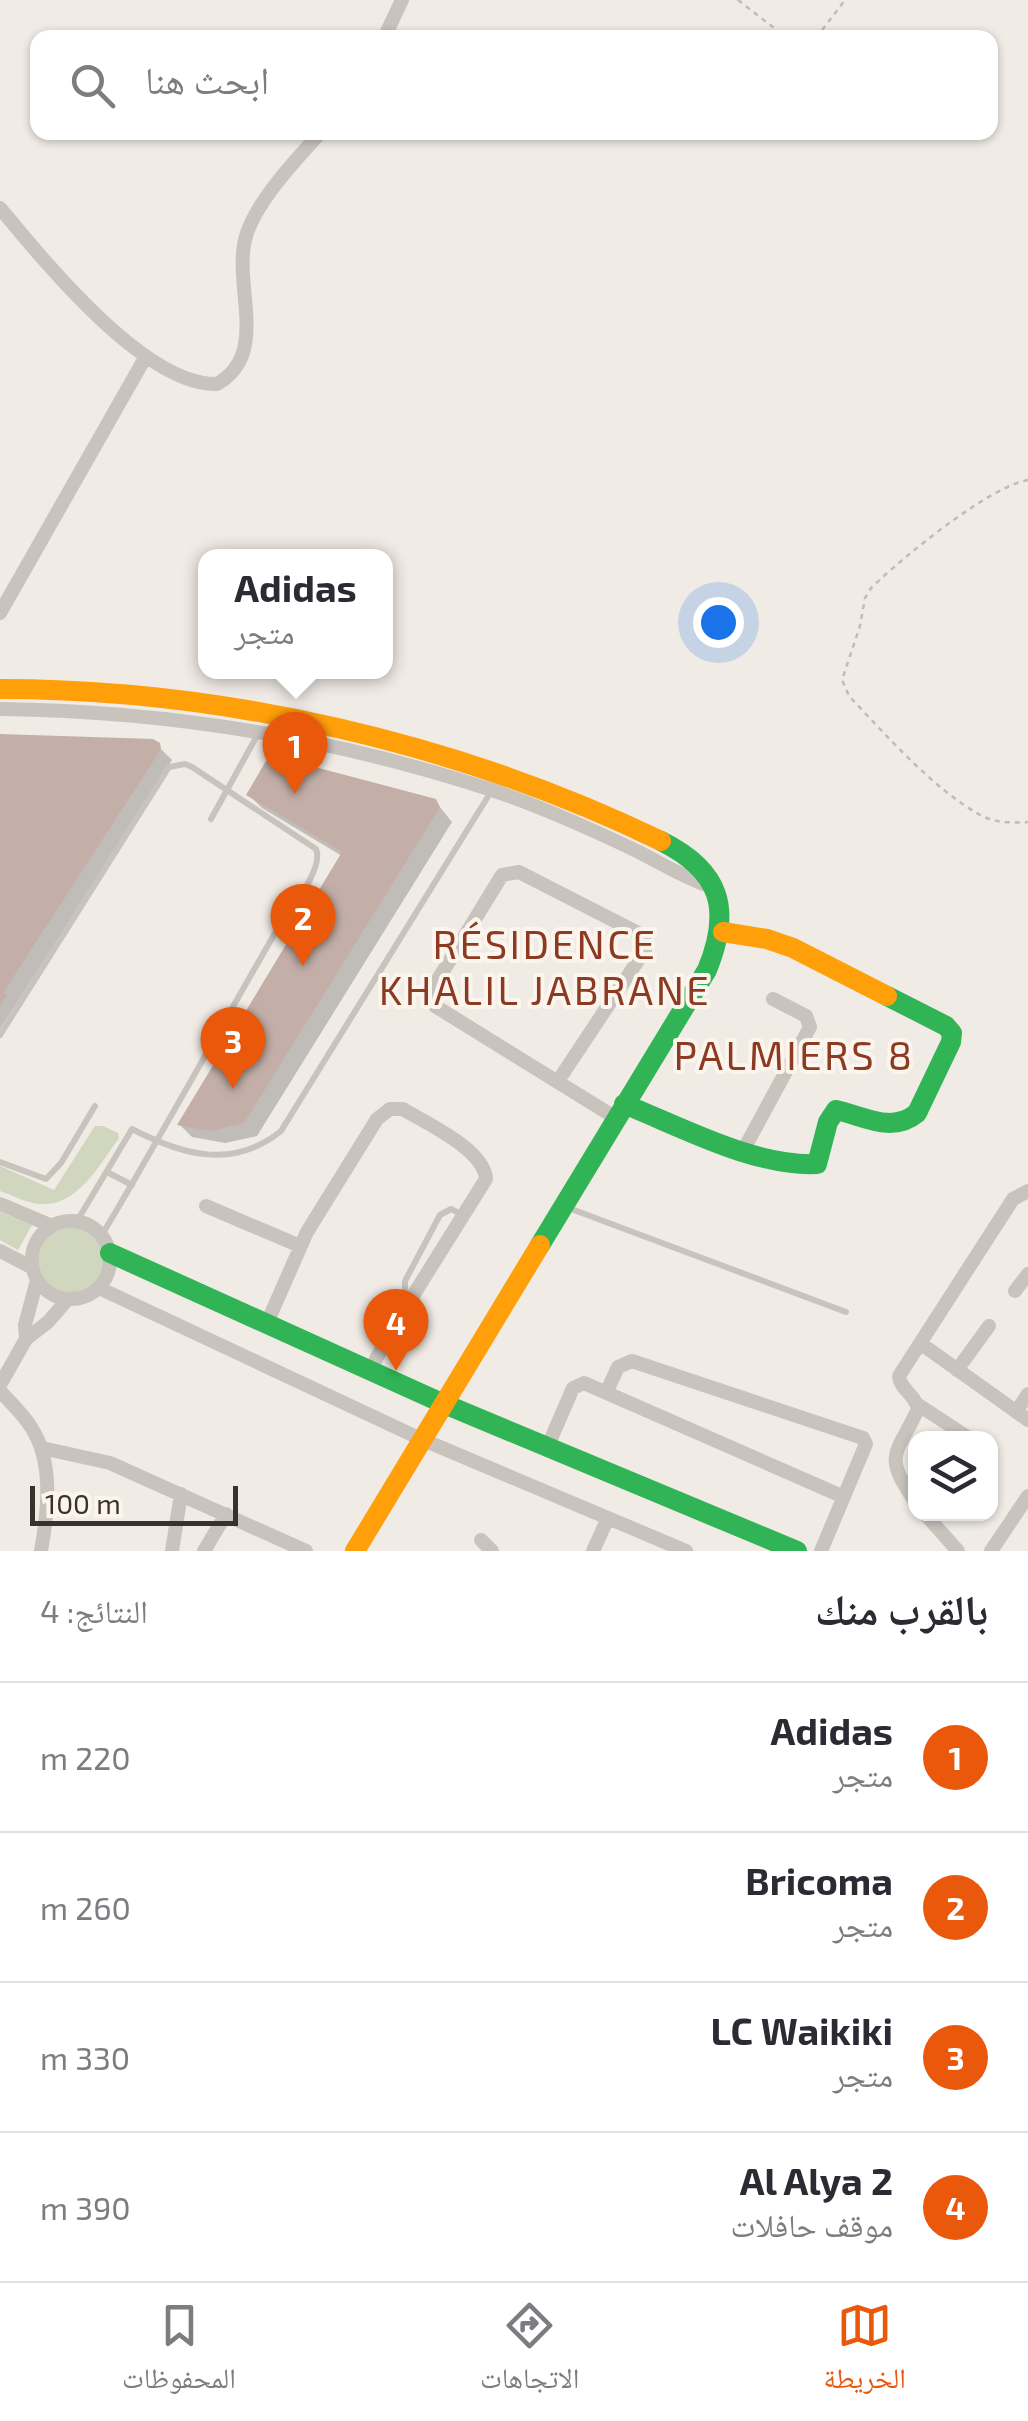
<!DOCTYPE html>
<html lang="ar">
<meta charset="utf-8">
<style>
body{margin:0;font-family:"Exo 2","Noto Naskh Arabic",sans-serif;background:#f7f7f7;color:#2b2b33;direction:rtl}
.controls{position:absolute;right:30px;bottom:30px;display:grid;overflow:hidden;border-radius:20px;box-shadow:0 2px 8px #0004}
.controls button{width:90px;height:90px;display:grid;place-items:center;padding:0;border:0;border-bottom:2px solid #e1e1e2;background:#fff;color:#2b2b33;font:50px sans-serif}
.scale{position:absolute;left:30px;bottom:25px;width:208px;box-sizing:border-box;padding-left:10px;border:5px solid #3b302b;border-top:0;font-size:28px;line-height:35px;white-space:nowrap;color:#3b302b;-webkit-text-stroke:8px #fbf5ee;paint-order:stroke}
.you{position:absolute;left:718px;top:622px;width:35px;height:35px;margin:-25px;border:8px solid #fff;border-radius:50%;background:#1a73e8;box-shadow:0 0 0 15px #1a73e833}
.badge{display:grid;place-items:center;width:65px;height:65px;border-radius:50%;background:#ea580c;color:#fff;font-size:32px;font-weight:700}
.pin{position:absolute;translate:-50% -82px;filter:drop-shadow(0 2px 5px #0008)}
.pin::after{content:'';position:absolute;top:52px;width:35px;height:30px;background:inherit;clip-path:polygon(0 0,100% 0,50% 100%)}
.popup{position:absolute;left:198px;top:549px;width:195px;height:130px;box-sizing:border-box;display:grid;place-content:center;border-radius:20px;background:#fff;filter:drop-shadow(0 2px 8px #0005);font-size:32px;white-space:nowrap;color:#7c7c81}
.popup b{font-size:38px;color:#2b2b33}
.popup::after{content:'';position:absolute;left:50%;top:100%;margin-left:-20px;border:20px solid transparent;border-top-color:#fff}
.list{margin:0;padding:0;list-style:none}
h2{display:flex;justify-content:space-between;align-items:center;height:130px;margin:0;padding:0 40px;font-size:42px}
h2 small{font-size:32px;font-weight:400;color:#7c7c81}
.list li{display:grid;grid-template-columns:65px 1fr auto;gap:30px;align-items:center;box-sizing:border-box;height:150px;padding:0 40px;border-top:2px solid #e1e1e2}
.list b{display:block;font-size:38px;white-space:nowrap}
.list p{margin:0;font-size:32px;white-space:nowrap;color:#7c7c81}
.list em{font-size:32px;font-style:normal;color:#7c7c81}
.icon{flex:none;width:55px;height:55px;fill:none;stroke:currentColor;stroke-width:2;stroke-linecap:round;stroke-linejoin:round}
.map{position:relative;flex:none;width:1028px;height:1551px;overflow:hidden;direction:ltr}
.search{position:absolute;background:#fff;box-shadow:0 2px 8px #0004;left:30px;right:30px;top:30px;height:110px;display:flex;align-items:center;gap:25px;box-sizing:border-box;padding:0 35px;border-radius:20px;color:#7c7c81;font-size:38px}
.sheet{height:730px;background:#fff}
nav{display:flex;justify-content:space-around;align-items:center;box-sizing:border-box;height:140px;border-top:2px solid #e1e1e2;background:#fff;font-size:28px;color:#7c7c81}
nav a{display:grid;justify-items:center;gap:5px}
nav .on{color:#ea580c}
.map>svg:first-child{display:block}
.green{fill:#d1d6bf}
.shadow{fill:#0003}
.building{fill:#c3afa7}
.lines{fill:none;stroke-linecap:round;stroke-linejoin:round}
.path{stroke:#c2bbb6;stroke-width:2.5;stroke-dasharray:5 5;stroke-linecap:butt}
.lane{stroke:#c9c3be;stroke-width:6}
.street{stroke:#c9c3be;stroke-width:14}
.fast{stroke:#30b455;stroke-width:20}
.slow{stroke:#ff9f0a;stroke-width:20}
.labels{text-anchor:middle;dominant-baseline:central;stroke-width:8;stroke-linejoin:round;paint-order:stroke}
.quarter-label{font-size:40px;letter-spacing:2.5px;fill:#8c3b22;stroke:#fbf5ee}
</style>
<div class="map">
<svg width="1028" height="1551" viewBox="0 0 1028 1551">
<rect width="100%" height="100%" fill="#f0ebe5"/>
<!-- green -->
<path class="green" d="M95,1126H103L118,1133L119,1138C100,1164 77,1208 39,1204C26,1203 12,1195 0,1191V1166L54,1190Z
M0,1212L32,1225L18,1250L0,1240Z
M39 1260a33 33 0 1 1 66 0a33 33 0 1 1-66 0Z"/>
<!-- shadow -->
<path class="shadow" d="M0,737L159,747L172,760L0,1029Z
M249,795L435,801L452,822L257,1136L225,1143L192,1137L180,1125L342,856L262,808Z"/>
<!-- building -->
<path class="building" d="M0,734L153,739L160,743L161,749L3,993L7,995L0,1006Z
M277,757L436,799L440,807L244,1123L210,1131L177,1125L342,852L246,795L266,761Z"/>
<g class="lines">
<!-- path -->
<path class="path" d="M738,0L787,38
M816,38L845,0
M1028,480C988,487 902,558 871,588L865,598L860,626L842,680L849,696C886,735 934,790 982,816C996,823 1013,823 1028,822"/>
<!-- lane -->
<path class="lane" d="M211,819L259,732
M0,1035L169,767L185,764L192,767L316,849C325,870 285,915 274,935C216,1035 161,1136 102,1235
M0,1162L46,1179L61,1163L95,1106
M107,1172L132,1185
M566,1207L846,1312
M77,1221L132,1129C182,1155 233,1170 281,1131L492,790
M410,1300L405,1293V1281L440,1215L451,1209L463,1215"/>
<!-- street -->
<path class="street" d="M384,38L402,0
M0,208C44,261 145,386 217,384C272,353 230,282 247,233C258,200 297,158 321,132
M0,613L145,358
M0,709C167,711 333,738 492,790C542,807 591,829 639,852C664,865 687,879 714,888
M558,1081L645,950L644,936L519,872L502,875L431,991L435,1006L616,1118
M744,1149L810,1027L806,1016L773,999
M0,1204L52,1226
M206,1206L300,1246
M32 1260a39 39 0 1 1 78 0a39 39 0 1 1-78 0Z
M0,1251L33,1268
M99,1288L421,1439L686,1551
M1015,1291L1028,1274
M267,1323L307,1232L377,1119L390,1109H403C427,1124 484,1149 486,1179L389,1334L371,1369
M26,1339L25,1325L37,1280
M920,1343L1028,1420
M957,1370L989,1326
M0,1385L26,1339L48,1322L68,1299
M0,1391C10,1402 23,1414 31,1427C54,1462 48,1512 41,1551
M606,1393L618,1367L632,1361L863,1438L866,1444L821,1551
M917,1404L969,1438
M1016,1412L1028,1394
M42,1448L110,1463L306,1551
M547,1448L573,1388L584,1383L844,1497
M916,1503C882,1453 896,1457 918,1409C916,1395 900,1390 899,1376L1013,1199L1028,1191
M925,1514L958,1551
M481,1540L492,1551
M172,1551L181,1494
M204,1551L226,1514
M593,1551L608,1518
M991,1551L1028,1496"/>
<!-- fast -->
<path class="fast" d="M624,1104C681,1127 755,1167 817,1164L828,1122L836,1110C864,1116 892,1134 917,1113L951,1042L952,1033L946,1026L887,996
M540,1245L707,970C732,909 721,871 661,841
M110,1253L442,1403L797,1551"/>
<!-- slow -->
<path class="slow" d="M0,689C224,689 459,743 661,841
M723,932L767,939L793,948L887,996
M355,1551L540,1245"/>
</g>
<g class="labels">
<!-- quarter labels -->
<g class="quarter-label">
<text x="545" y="943">RÉSIDENCE<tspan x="545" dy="46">KHALIL JABRANE</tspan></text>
<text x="794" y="1054">PALMIERS 8</text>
</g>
</g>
</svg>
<div class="controls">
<button><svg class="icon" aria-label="layers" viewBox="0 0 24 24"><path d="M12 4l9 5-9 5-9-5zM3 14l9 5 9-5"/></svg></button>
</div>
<div class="scale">100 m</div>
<div class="you"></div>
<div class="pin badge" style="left:295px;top:794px">1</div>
<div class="popup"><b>Adidas</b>متجر</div>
<div class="pin badge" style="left:303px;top:966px">2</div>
<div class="pin badge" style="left:233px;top:1089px">3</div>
<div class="pin badge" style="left:396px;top:1371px">4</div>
<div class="search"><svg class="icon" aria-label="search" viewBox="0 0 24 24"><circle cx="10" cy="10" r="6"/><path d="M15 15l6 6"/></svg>ابحث هنا</div>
</div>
<section class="sheet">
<h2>بالقرب منك<small>النتائج: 4</small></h2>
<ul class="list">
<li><span class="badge">1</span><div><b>Adidas</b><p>متجر</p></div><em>220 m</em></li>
<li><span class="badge">2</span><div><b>Bricoma</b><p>متجر</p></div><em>260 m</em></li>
<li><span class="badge">3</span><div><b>LC Waikiki</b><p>متجر</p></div><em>330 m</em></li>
<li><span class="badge">4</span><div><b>Al Alya 2</b><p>موقف حافلات</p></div><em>390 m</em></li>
</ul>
</section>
<nav>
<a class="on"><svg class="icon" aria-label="map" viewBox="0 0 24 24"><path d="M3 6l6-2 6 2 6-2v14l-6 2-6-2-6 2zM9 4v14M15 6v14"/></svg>الخريطة</a>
<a><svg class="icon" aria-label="directions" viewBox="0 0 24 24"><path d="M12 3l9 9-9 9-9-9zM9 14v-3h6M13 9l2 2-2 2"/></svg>الاتجاهات</a>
<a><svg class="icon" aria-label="saved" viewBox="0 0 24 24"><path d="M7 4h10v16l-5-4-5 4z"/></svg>المحفوظات</a>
</nav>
